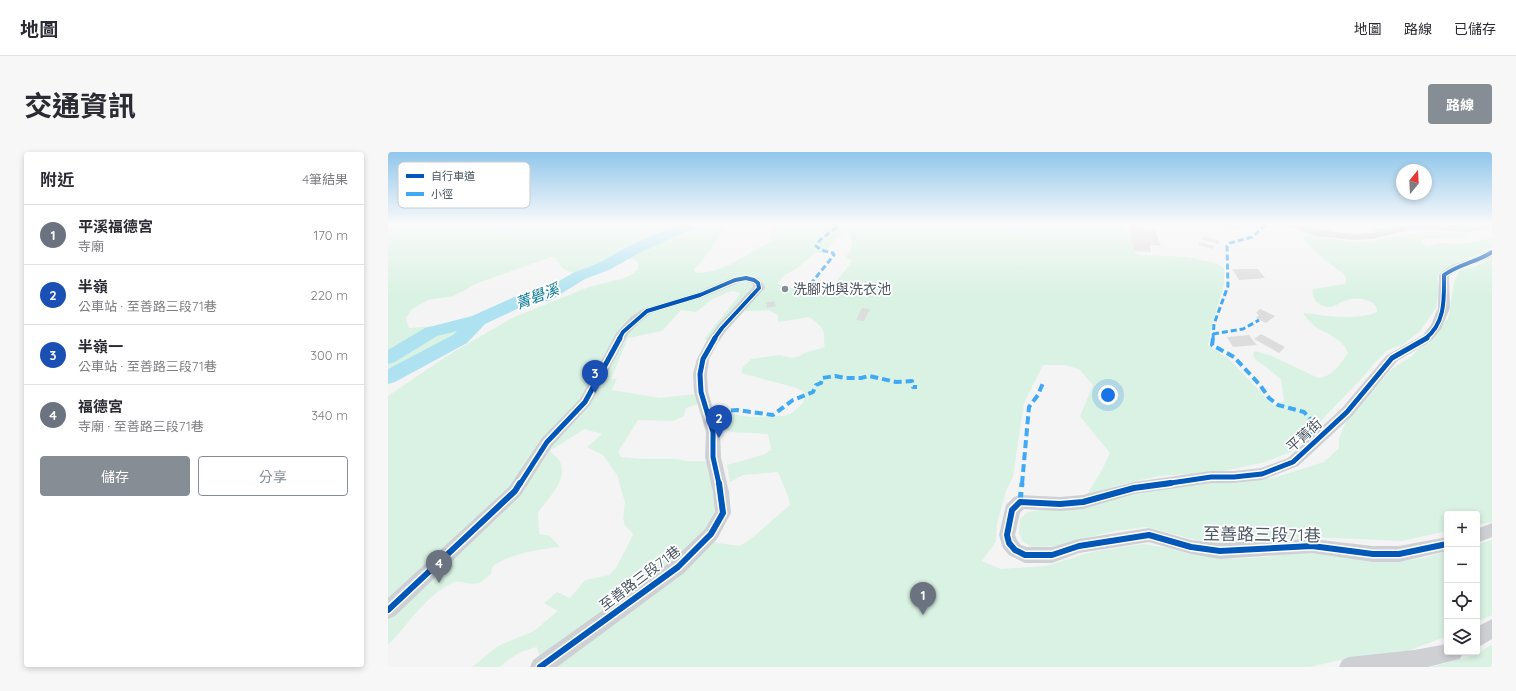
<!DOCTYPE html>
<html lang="zh-TW">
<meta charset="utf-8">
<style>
body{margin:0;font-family:Quicksand,"Noto Sans TC",sans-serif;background:#f7f7f7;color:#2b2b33}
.controls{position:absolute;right:12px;bottom:12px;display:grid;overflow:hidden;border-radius:4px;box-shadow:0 2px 6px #0003}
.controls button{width:36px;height:36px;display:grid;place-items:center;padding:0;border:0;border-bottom:1px solid #e1e1e2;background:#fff;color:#2b2b33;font:20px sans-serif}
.compass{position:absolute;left:1008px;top:12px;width:36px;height:36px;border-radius:50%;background:#fff;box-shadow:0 2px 6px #0003;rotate:18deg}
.you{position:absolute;left:720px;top:243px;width:14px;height:14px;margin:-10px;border:3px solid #fff;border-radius:50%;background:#1a73e8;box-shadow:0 0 0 6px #1a73e833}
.badge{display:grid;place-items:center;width:26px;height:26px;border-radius:50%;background:#868d94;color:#fff;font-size:13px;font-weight:700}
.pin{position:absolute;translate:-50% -33px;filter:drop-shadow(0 1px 2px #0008)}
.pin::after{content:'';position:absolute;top:21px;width:14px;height:12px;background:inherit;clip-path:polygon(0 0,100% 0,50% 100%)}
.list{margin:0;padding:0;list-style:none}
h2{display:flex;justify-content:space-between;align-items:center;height:52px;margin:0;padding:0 16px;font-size:17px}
h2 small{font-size:13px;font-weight:400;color:#7c7c81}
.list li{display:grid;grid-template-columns:26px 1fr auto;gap:12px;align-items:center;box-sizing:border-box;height:60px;padding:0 16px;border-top:1px solid #e1e1e2}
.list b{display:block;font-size:15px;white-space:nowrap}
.list p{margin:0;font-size:13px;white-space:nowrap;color:#7c7c81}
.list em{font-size:13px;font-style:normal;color:#7c7c81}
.actions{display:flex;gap:8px;padding:12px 16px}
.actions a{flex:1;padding:9px 0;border:1px solid #868d94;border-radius:4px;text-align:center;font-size:14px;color:#868d94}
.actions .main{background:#868d94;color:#fff}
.icon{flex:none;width:22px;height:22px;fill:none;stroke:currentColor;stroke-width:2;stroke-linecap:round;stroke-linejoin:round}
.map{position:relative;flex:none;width:1104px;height:515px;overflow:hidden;border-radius:4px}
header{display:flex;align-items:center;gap:24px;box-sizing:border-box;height:56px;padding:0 20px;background:#fff;border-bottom:1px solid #e1e1e2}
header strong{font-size:19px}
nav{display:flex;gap:22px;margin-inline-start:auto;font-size:14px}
.intro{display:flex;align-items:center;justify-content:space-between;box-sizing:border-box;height:96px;padding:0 24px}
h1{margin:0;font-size:28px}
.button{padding:10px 18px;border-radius:4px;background:#868d94;color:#fff;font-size:14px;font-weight:700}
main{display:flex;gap:24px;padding:0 24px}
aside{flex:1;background:#fff;border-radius:4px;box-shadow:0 2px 6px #0003}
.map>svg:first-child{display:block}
.green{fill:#d9f2e3;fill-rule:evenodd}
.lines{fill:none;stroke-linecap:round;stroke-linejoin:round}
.river{fill:#aee2f0;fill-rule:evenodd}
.building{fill:#ddddde}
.secondary{fill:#ced0d4;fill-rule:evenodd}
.quiet-far2{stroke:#3fa9f5;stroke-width:3;stroke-dasharray:6 3;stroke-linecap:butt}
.quiet-far1{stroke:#3fa9f5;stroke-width:4;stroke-dasharray:8 4;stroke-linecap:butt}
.quiet{stroke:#3fa9f5;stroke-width:5;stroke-dasharray:10 5;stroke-linecap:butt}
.cycleway-far2-casing{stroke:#fff;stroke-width:6}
.cycleway-far1-casing{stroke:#fff;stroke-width:8}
.cycleway-casing{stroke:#fff;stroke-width:9}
.cycleway-far2{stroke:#0057b8;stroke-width:4}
.cycleway-far1{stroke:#0057b8;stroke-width:5}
.cycleway{stroke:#0057b8;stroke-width:6}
.poi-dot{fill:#868d94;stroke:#fff;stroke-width:1.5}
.labels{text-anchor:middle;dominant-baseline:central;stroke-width:3.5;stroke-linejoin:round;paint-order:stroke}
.poi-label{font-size:14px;fill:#4a5661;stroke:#fff;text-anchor:start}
.street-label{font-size:14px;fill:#4a5661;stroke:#fff}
.water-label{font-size:15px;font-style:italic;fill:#0c7c9b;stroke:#fff}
.near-street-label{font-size:17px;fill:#4a5661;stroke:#fff}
.key{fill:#fff;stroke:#c9ccd0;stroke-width:1}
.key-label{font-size:11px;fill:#4a5661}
</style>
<header>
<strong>地圖</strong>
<nav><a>地圖</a><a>路線</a><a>已儲存</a></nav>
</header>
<div class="intro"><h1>交通資訊</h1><a class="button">路線</a></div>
<main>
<aside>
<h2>附近<small>4筆結果</small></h2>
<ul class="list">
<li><span class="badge" style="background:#6b7280">1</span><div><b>平溪福德宮</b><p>寺廟</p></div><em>170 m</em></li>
<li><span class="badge" style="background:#1a4fb4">2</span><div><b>半嶺</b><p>公車站 · 至善路三段71巷</p></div><em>220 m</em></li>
<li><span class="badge" style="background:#1a4fb4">3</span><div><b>半嶺一</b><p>公車站 · 至善路三段71巷</p></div><em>300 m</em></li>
<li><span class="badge" style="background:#6b7280">4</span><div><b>福德宮</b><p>寺廟 · 至善路三段71巷</p></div><em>340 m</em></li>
</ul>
<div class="actions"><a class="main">儲存</a><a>分享</a></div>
</aside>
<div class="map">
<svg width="1104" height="515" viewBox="0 0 1104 515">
<rect width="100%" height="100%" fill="#f4f4f4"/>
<!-- green -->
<path class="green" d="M0,72H339L320,101L306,118L308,121C332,121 350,108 370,96C373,94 378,93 381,90C385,86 383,78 383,72H733L742,82L747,101L751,103L799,105L828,111L836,116V132L825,169L820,193L841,207L886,254L896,249L893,227L867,207L865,202L867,199L884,204L930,226C945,225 952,212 960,201C955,186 936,181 925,173C922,170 919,166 916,163V161C939,164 967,169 989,160C990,147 969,145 959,148C953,149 947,155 942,155C931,155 923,147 925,137L957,132L958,127L956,122L934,106L916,87V84L924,82L951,88L973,90L1036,80L1075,81L1080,84L1070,86L1035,87L1033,91L1039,94L1050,91L1072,92L1104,86V95L1072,111L1058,116L1053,119L1049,125L1051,136L1048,156L1032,179L1016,192L1000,198L990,207L975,225L903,300L877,310L832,320L771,324L730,333L698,344L715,316L722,301L692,264L705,233L691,217L676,213H655L636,251L625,325L618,339L609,371L608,389L594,409L613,417L658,414L704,400L754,392L777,395L802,402L846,407L877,405L923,400L1006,410L1036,406L1059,399V484L1020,499L965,505L922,515H149L152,506L149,495C134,498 123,505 112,515H84L110,494L146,479L170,459L156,451L169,440L182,446L197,428L221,423L228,416L245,383L243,379L237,374L235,366L237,350L229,323L215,303L199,295L214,282L196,277L162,299C165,302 169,305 171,308C182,326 159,348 150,360L151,382L162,384L172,395C152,397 119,402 104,415L103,422C99,425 95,429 91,431C82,434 71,427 64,431C36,445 21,472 0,493V244L62,202L124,166L201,135L236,126L243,123L250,117L251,112L248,108C227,104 209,130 185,120C182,120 178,119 176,117C172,114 169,108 166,105H163L90,131L65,144L40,148L23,158L18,166L21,176L73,172L90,176C83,189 16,220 0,224ZM459,80L461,81C466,91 464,97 457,106L465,108L443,137L434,144L389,132L395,124L408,117L427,101H436L448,87ZM344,139L353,141L316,187L326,190L356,159L380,158L390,163V170L422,165C427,170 436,175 436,183C437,188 435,190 437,195L416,201L412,204L404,206L391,203L363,207L355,215L353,221L409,236L417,241L415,251L404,261L395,264L361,265L332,259L326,262L329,276L344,280L380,282L383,298L375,303L339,313L342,330L355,323L390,320L400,344L402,353L364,386L352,394L329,391L324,388L327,351L326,326L317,309H297L289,307H255L233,305L230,300L250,268L285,269L296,264L298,256L311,252L308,242L272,246L224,238L229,226L223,227L240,186L274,179L293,158L308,160L324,147Z
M905,72H939L949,83Z
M994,72H1096L1080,76L1038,74L986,82L983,80L982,78Z
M1104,106V370L1089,373V362H1059V379L1014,389L925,385L841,392L808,388L758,375L726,379L666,394L644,395L635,390L631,381L632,367L640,360L820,329H843L885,326L936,310L951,296V286L958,270L983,240L1004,217L1024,204L1054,174L1061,164L1066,130L1072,118L1088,114Z
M1104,388V463L1089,470V392Z
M1104,492V515H1043L1089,503Z"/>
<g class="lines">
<!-- river -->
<path class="river" d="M291,72H310L308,75L249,102L223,117L197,127L161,149L142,151L97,172L79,191L7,230L0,232V217L65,183L69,179L49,184L7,210L0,212V198L37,176L84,164L133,142L151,140L185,121L211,111L237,96Z"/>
</g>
<!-- building -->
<path class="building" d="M740,72H755L756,77L767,78L773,94L762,93L763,100L746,99Z
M828,72H847L855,76L849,78Z
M816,84L832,89L830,92L813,87Z
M811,90L826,94L825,97L810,93Z
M844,117H870L877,126L851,128Z
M386,149L388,154L379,156L378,151Z
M474,156L482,157L476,169L468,168Z
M872,157L887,164L878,171L868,166L871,163L868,161Z
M873,182L897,195L891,201L866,187Z
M861,183L869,193L845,195L839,185Z"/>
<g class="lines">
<!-- secondary -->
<path class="secondary" d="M896,72H911L930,78L965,82L984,81L1022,72L1076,74L1104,72V76L1076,80L1039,77L1022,78L984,87L965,88L929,84L898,74Z
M1104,97V105L1102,106L1071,118L1061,124L1062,156L1053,177L1043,189L1009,209L964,264L910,314L874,328L846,331H823L746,342L695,357L672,359L636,357L632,361L627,383L629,388L633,393L639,395H664L691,387L761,376L803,388L832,391L924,387L985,394H1011L1059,385V399L1011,410H985L924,401L832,407L803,402L761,390L691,401L664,411H637L621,403L615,396L611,383L618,353L626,345L632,343L672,345L695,343L746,330L823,319H846L873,316L900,306L954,256L999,203L1035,183L1043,173L1050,156L1051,123C1059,112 1075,110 1087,105C1093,103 1098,98 1104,97Z
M358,123C367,125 374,126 377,136L338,179L329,192L321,207L319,222L320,240L332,280L333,305L341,340L343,361L329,387L296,421L169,515H142L145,508L284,409L317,377L327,360L325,340L317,305L318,280L306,240L305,222L309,207L319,188L330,173L365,135V132L358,129L350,131L316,145L263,161L251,171L240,182L202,253L164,294L133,343L7,464L0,467V446L121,335L154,286L192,247L229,180L243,165L255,157L308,141L343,126Z
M1104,371V385L1089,391V377Z
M1104,467V487L1089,496V475Z
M1059,492V500H1075L1072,507L1040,515H951L954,508L961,505L1026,498Z"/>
<!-- quiet-far2 -->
<path class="quiet-far2" d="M406,139L421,134L446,103L445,101L433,98L428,94L432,88L450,74V72
M825,182L855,177L871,168
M825,187L826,172L840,134L839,94L842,91L864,85L879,72"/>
<!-- quiet-far1 -->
<path class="quiet-far1" d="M825,186L824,193L846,205L872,233L881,246L890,253L916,260L926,271L922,281L926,292
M319,260L349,258L385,263L405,248L425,240L428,233L433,231L434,226L447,224L457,226H473L481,224L508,230L524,229L525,235H529
M634,332L641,255L650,243L655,231"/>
<!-- quiet -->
<path class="quiet" d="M632,350L634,331"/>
<defs>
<path id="cycleway-far2" d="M231,187L235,180L259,159L312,143L347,128L358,126L366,128L370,131L371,136L334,176L326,187
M1037,187C1058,171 1056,146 1056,123C1071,112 1089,110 1104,100"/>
<path id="cycleway-far1" d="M327,186L315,207L312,222L313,240L325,280V305L331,332
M132,332L159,290L197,250L232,186
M776,332L823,325H846L874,322L905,310L959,260L1004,206L1039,186"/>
<path id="cycleway" d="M783,331L746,336L695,350L672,352L632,350L624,358L619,383L621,391L627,398L637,403H664L691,394L761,383L803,395L832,399L924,394L985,402H1011L1059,392
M0,458L127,339L132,331
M152,515L290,415L323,382L335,361L331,331"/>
</defs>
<!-- cycleway-far2 casing -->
<use href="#cycleway-far2" class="cycleway-far2-casing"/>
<!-- cycleway-far1 casing -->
<use href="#cycleway-far1" class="cycleway-far1-casing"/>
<!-- cycleway casing -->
<use href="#cycleway" class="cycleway-casing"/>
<!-- cycleway-far2 -->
<use href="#cycleway-far2" class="cycleway-far2"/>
<!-- cycleway-far1 -->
<use href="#cycleway-far1" class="cycleway-far1"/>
<!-- cycleway -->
<use href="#cycleway" class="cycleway"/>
</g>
<!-- sky -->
<linearGradient id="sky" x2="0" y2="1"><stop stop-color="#91c6eb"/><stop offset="0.5" stop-color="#fafafa"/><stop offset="1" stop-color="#fafafa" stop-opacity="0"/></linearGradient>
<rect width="1104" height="144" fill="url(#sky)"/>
<!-- markers -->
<circle class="poi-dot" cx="397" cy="137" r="4"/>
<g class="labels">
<!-- poi labels -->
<g class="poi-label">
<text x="405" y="137">洗腳池與洗衣池</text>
</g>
<!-- street labels -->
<g class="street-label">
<text transform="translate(916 283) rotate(-42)">平菁街</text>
<text transform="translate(252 426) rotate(-37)">至善路三段71巷</text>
</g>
<!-- water labels -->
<g class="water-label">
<text transform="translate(149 144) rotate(-21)">菁礐溪</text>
</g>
<!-- near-street labels -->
<g class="near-street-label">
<text transform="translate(874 382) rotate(1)">至善路三段71巷</text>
</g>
</g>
<!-- legend -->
<rect x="10" y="10" width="132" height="46" rx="6" class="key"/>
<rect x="18" y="22" width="18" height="4" fill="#0057b8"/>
<rect x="18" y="40" width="18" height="4" fill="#3fa9f5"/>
<g class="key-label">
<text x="43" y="28">自行車道</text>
<text x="43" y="46">小徑</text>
</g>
</svg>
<div class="controls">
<button>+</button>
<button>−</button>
<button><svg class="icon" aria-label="locate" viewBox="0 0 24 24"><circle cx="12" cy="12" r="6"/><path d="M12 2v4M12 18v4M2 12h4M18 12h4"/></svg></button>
<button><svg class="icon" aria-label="layers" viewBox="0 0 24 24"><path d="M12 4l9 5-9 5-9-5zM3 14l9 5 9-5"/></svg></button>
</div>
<svg class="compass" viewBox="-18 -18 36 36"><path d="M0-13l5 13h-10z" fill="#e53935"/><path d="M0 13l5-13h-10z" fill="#7c7c81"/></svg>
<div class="you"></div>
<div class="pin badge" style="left:535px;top:463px;background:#6b7280">1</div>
<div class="pin badge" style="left:331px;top:286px;background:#1a4fb4">2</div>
<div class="pin badge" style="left:207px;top:241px;background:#1a4fb4">3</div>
<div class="pin badge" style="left:51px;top:431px;background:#6b7280">4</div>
</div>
</main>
